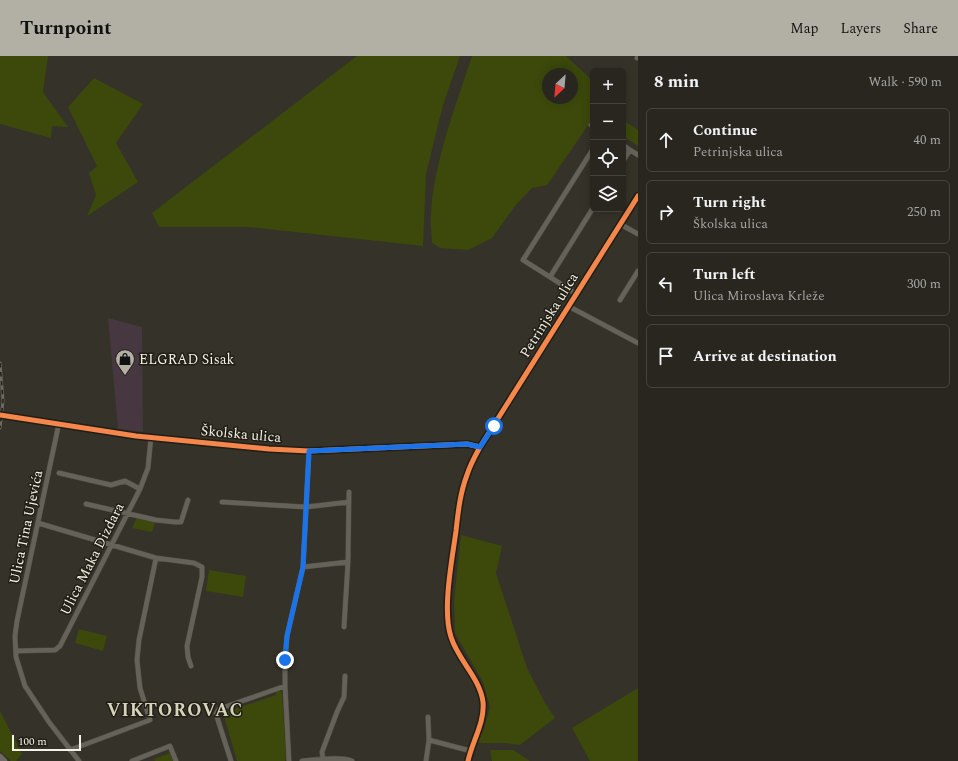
<!DOCTYPE html>
<meta charset="utf-8">
<style>
body{margin:0;font-family:Spectral,serif;background:#302e28;color:#f1f3f6}
.controls{position:absolute;right:12px;top:12px;display:grid;overflow:hidden;border-radius:6px;box-shadow:0 2px 10px #0003}
.controls button{width:36px;height:36px;display:grid;place-items:center;padding:0;border:0;border-bottom:1px solid #44433d;background:#28261f;color:#f1f3f6;font:20px sans-serif}
.compass{position:absolute;left:542px;top:12px;width:36px;height:36px;border-radius:50%;background:#28261f;box-shadow:0 2px 10px #0003;rotate:206deg}
.scale{position:absolute;left:12px;bottom:10px;width:69px;box-sizing:border-box;padding-left:4px;border:2px solid #f5f3e7;border-top:0;font-size:11px;line-height:14px;white-space:nowrap;color:#f5f3e7;-webkit-text-stroke:3px #201e15;paint-order:stroke}
.stop{position:absolute;width:12px;height:12px;margin:-9px;border:3px solid #1a73e8;border-radius:50%;background:#fff}
.stop.end{background:#1a73e8;border-color:#fff;box-shadow:0 1px 4px #0008}
.list{margin:0;padding:0;list-style:none}
h2{display:flex;justify-content:space-between;align-items:center;height:52px;margin:0;padding:0 16px;font-size:17px}
h2 small{font-size:13px;font-weight:400;color:#a5a5a4}
.list li{display:grid;grid-template-columns:26px 1fr auto;gap:12px;align-items:center;box-sizing:border-box;height:64px;margin:0 8px 8px;padding:0 8px;border:1px solid #44433d;border-radius:6px}
.list b{display:block;font-size:15px;white-space:nowrap}
.list p{margin:0;font-size:13px;white-space:nowrap;color:#a5a5a4}
.list em{font-size:13px;font-style:normal;color:#a5a5a4}
.icon{flex:none;width:22px;height:22px;fill:none;stroke:currentColor;stroke-width:2;stroke-linecap:round;stroke-linejoin:round}
.map{position:relative;flex:none;width:638px;height:705px;overflow:hidden}
header{display:flex;align-items:center;gap:24px;box-sizing:border-box;height:56px;padding:0 20px;background:#b2afa4;color:#111}
header strong{font-size:19px}
nav{display:flex;gap:22px;margin-inline-start:auto;font-size:14px}
main{display:flex}
aside{flex:1;background:#28261f}
.map>svg:first-child{display:block}
.commercial{fill:#463740}
.green{fill:#3c490b;fill-rule:evenodd}
.lines{fill:none;stroke-linecap:round;stroke-linejoin:round}
.minor-casing{stroke:#504d45;stroke-width:5.5}
.major-casing{stroke:#504d45;stroke-width:7}
.minor{stroke:#646259;stroke-width:4.5}
.major{stroke:#706862;stroke-width:6}
.rail-casing{stroke:#6c6961;stroke-width:3}
.rail{stroke:#201e15;stroke-width:1.5;stroke-dasharray:4.5;stroke-linecap:butt}
.cycleway-casing{stroke:#201e15;stroke-width:8}
.cycleway{stroke:#f5874c;stroke-width:5}
.route{stroke:#1a73e8;stroke-width:5}
.labels{text-anchor:middle;dominant-baseline:central;stroke-width:3;stroke-linejoin:round;paint-order:stroke}
.street-label{font-size:14px;fill:#f5f3e7;stroke:#201e15}
.poi-label{font-size:14px;fill:#f5f3e7;stroke:#201e15;text-anchor:start}
.district-label{font-size:18px;font-weight:bold;letter-spacing:1px;fill:#d7d2ba;stroke:#201e15}
</style>
<header>
<strong>Turnpoint</strong>
<nav><a>Map</a><a>Layers</a><a>Share</a></nav>
</header>
<main>
<div class="map">
<svg width="638" height="705" viewBox="0 0 638 705">
<rect width="100%" height="100%" fill="#353229"/>
<!-- commercial -->
<path class="commercial" d="M108,262L142,271L143,376L118,373Z"/>
<!-- green -->
<path class="green" d="M0,0H48L43,36L68,71L52,70L51,82L0,68Z
M357,0H460L443,49L426,118L423,190L249,171H159L152,157Z
M472,0H566L593,25V62L547,129L532,132L515,150L492,182L468,194L440,192L432,187C432,178 430,168 431,159C433,108 456,49 472,0ZM548,18H572V42H548Z
M94,22L143,48L116,87L138,126L87,160L96,139L89,117L97,110L68,51Z
M623,64L638,74V90L623,80Z
M137,461L155,466L152,476L132,472Z
M461,479L502,490L496,517L527,612L545,647L555,662L520,689L505,687H478L484,673L490,651L483,626L455,577L454,544Z
M209,514L246,520L243,541L206,535Z
M79,573L107,580L103,595L75,587Z
M638,632V705H590L572,672Z
M280,634L282,637L286,702L285,705H237L223,657L276,639V635Z
M0,655L22,698L16,705H11L0,695Z
M490,694H513L530,705H492Z
M170,697L173,705H155L154,703Z"/>
<g class="lines">
<defs>
<path id="minor" d="M638,0L637,2H638
M591,69L593,70
M623,89L630,94
M623,105L630,94L638,99
M620,168L638,178
M550,221L523,204L593,93
M576,238L550,221L593,152
M620,244L638,215
M568,250L638,287
M0,359L136,380L269,393L309,395L467,388L480,391
M59,367L17,565L15,580L16,601L25,630L49,666L79,705
M59,417L111,429L125,425L140,433
M222,446L306,451L349,446
M86,448L156,464L175,466H181L188,444
M38,467L156,502L194,507L202,511V521L187,590L188,601L191,610
M303,511L348,506
M344,571L348,506L349,436
M16,595L55,594L60,590L140,433L148,412L151,381
M428,661L429,684
M70,694L150,664L140,632L137,604L139,584L156,502
M323,703L322,696L337,656L344,641L345,620
M132,705L170,690L176,705
M231,705L216,658L219,653L285,630
M289,705L285,630V604L287,580L303,511L309,395
M302,705C314,704 342,700 352,705
M426,705L429,684L471,695"/>
<path id="major" d="M0,701L4,705
M468,705C472,686 485,666 483,646C480,622 458,604 451,581C442,554 452,504 456,475C458,457 460,437 467,419C470,409 475,400 480,391L638,140"/>
</defs>
<!-- minor casing -->
<use href="#minor" class="minor-casing"/>
<!-- major casing -->
<use href="#major" class="major-casing"/>
<!-- minor -->
<use href="#minor" class="minor"/>
<!-- major -->
<use href="#major" class="major"/>
<defs>
<path id="rail" d="M0,307L3,345L0,372"/>
</defs>
<!-- rail casing -->
<use href="#rail" class="rail-casing"/>
<!-- rail -->
<use href="#rail" class="rail"/>
<defs>
<path id="cycleway" d="M0,359L136,380L269,393L309,395L467,388L480,391
M468,705C472,686 485,666 483,646C480,622 458,604 451,581C442,554 452,504 456,475C458,457 460,437 467,419C470,409 475,400 480,391L638,140"/>
</defs>
<!-- cycleway casing -->
<use href="#cycleway" class="cycleway-casing"/>
<!-- cycleway -->
<use href="#cycleway" class="cycleway"/>
</g>
<g class="lines">
<!-- route -->
<path class="route" d="M285,604L287,580L303,511L309,395L467,388L480,391L494,370"/>
</g>
<!-- icons -->
<defs>
<symbol id="shop-pin" viewBox="-11 -11 22 30"><path d="M0 17L-7.5 6A9.5 9.5 0 1 1 7.5 6Z" fill="#b2afa4" stroke="#201e15"/><path d="M-5-2.5h2.3a2.7 3.5 0 0 1 5.4 0H5L5.5 6h-11ZM-1.5-2.5h3a1.5 2.3 0 0 0-3 0Z" fill="#111"/></symbol>
</defs>
<g fill-rule="evenodd">
<use href="#shop-pin" x="114" y="292" width="22" height="30"/>
</g>
<g class="labels">
<!-- street labels -->
<g class="street-label">
<text transform="translate(549 259) rotate(-58)">Petrinjska ulica</text>
<text transform="translate(241 378) rotate(5)">Školska ulica</text>
<text transform="translate(26 471) rotate(-78)">Ulica Tina Ujevića</text>
<text transform="translate(92 503) rotate(-63)">Ulica Maka Dizdara</text>
</g>
<!-- poi labels -->
<g class="poi-label">
<text x="139" y="303">ELGRAD Sisak</text>
</g>
<!-- district labels -->
<g class="district-label">
<text x="175" y="654">VIKTOROVAC</text>
</g>
</g>
</svg>
<div class="controls">
<button>+</button>
<button>−</button>
<button><svg class="icon" aria-label="locate" viewBox="0 0 24 24"><circle cx="12" cy="12" r="6"/><path d="M12 2v4M12 18v4M2 12h4M18 12h4"/></svg></button>
<button><svg class="icon" aria-label="layers" viewBox="0 0 24 24"><path d="M12 4l9 5-9 5-9-5zM3 14l9 5 9-5"/></svg></button>
</div>
<svg class="compass" viewBox="-18 -18 36 36"><path d="M0-13l5 13h-10z" fill="#e53935"/><path d="M0 13l5-13h-10z" fill="#a5a5a4"/></svg>
<div class="scale">100 m</div>
<div class="stop" style="left:494px;top:370px"></div>
<div class="stop end" style="left:285px;top:604px"></div>
</div>
<aside>
<h2>8 min<small>Walk · 590 m</small></h2>
<ul class="list">
<li><svg class="icon" aria-label="ahead" viewBox="0 0 24 24"><path d="M12 20V5M6 11l6-6 6 6"/></svg><div><b>Continue</b><p>Petrinjska ulica</p></div><em>40 m</em></li>
<li><svg class="icon" aria-label="right" viewBox="0 0 24 24"><path d="M7 20v-9h11M14 6l5 5-5 5"/></svg><div><b>Turn right</b><p>Školska ulica</p></div><em>250 m</em></li>
<li><svg class="icon" aria-label="left" viewBox="0 0 24 24"><path d="M17 20v-9H6M10 6l-5 5 5 5"/></svg><div><b>Turn left</b><p>Ulica Miroslava Krleže</p></div><em>300 m</em></li>
<li><svg class="icon" aria-label="arrive" viewBox="0 0 24 24"><path d="M6 21V4h12l-3 4 3 4H6"/></svg><div><b>Arrive at destination</b></div></li>
</ul>
</aside>
</main>
